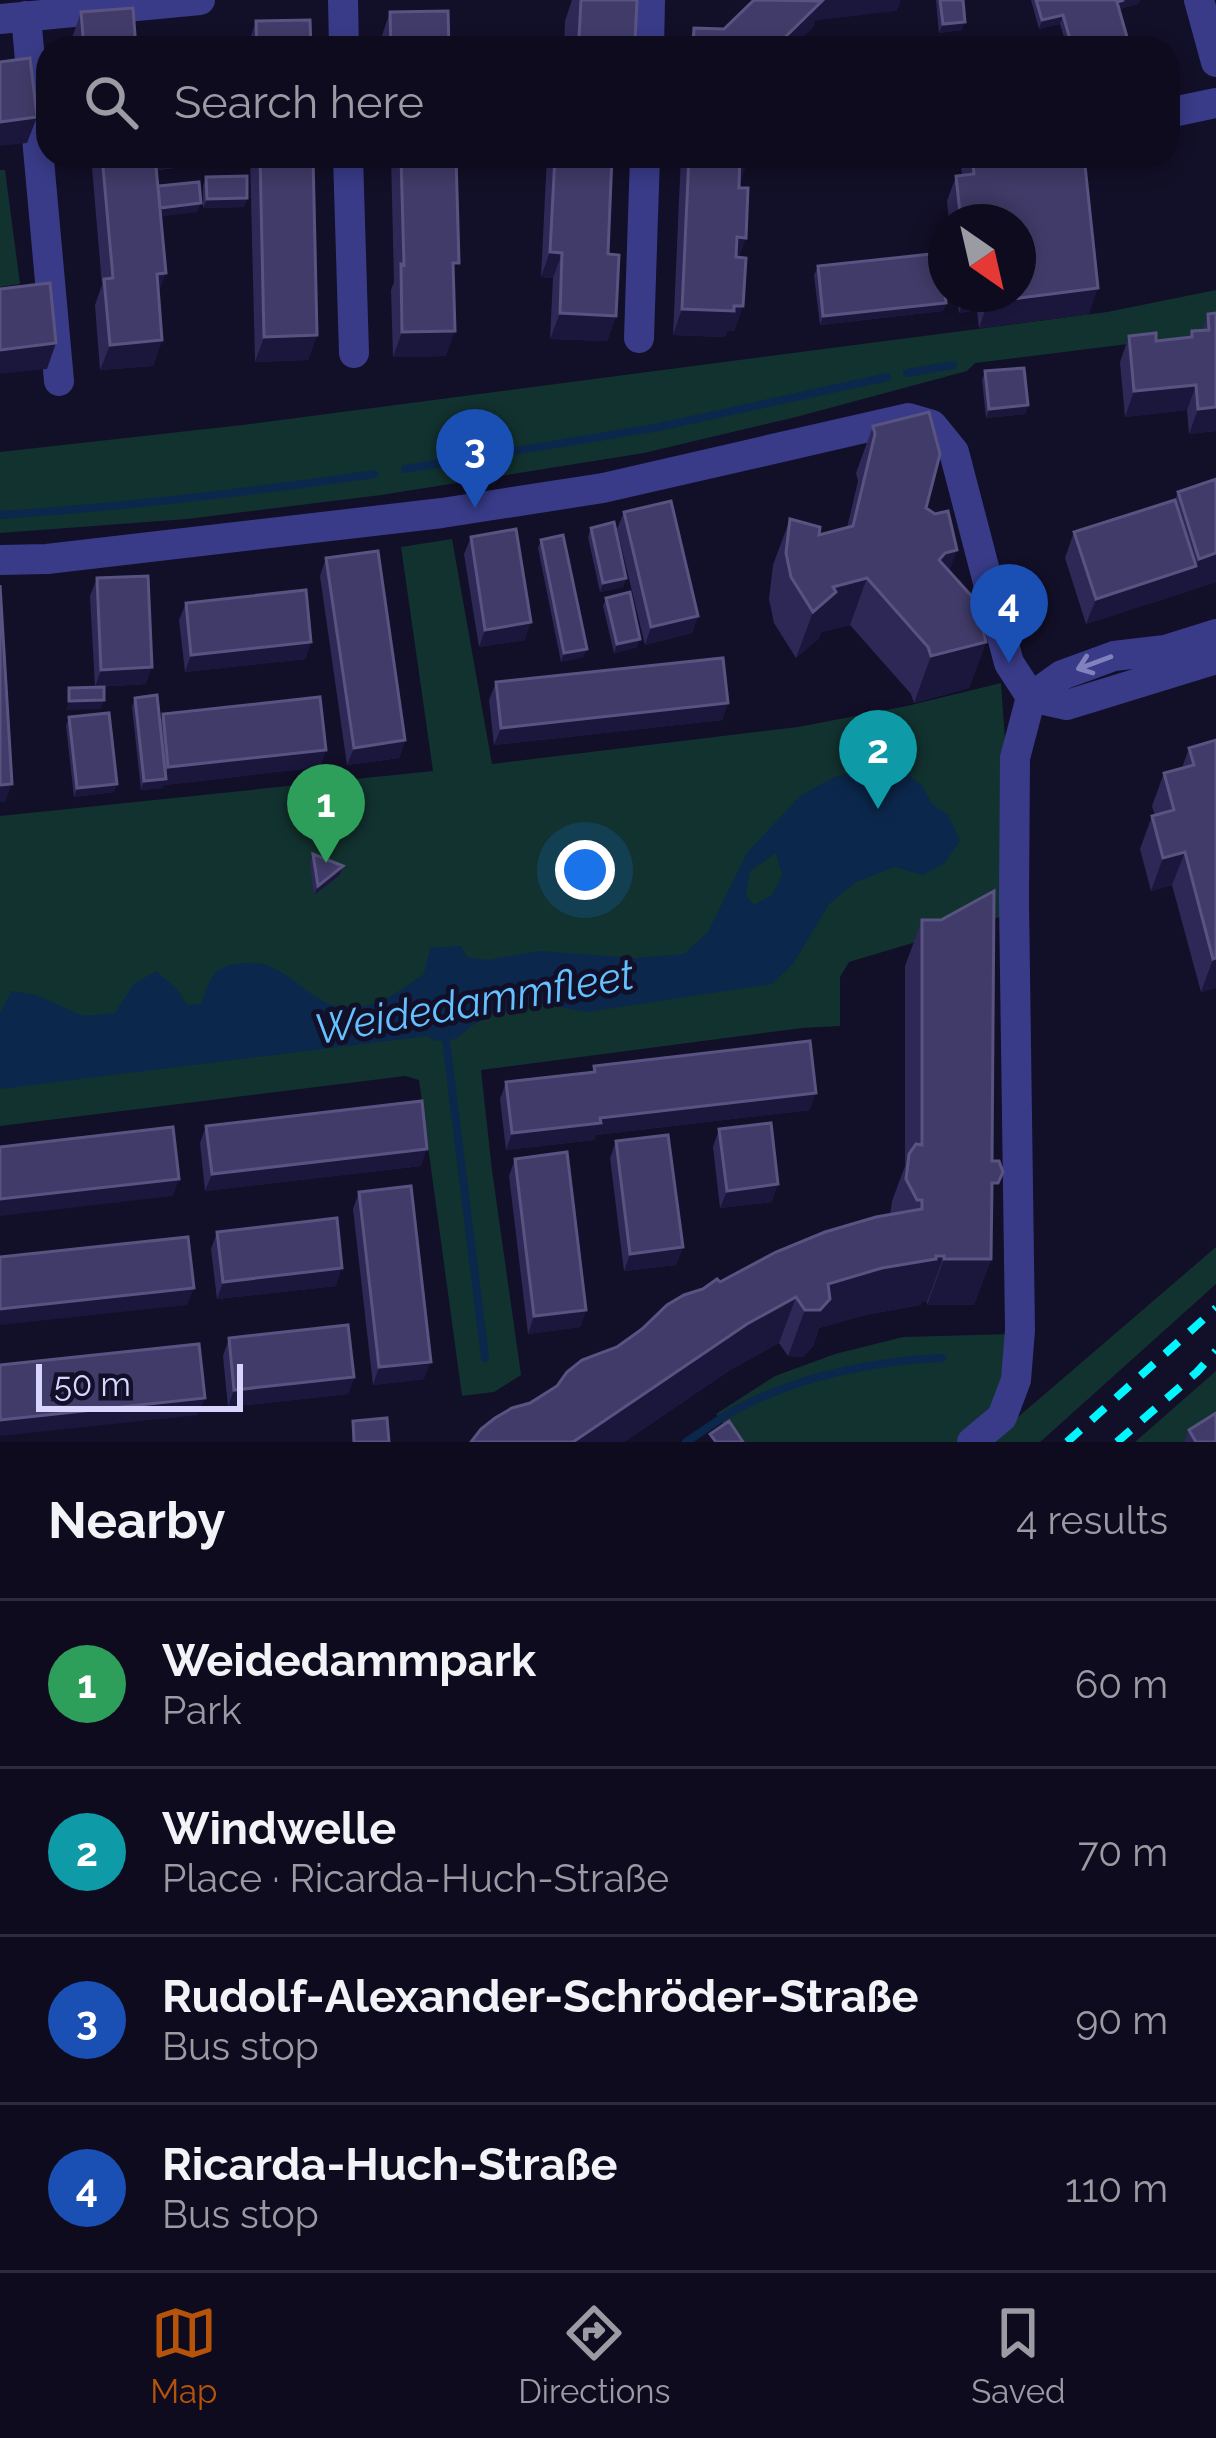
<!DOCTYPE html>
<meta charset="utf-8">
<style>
body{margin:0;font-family:Raleway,sans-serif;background:#1c192b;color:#f1f3f6}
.compass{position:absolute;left:928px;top:204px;width:108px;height:108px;border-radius:50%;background:#0e0b1e;box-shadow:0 6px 18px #0003;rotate:146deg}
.scale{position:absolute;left:36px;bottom:30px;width:207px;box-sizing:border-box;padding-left:12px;border:6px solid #d8d6ff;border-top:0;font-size:33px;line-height:42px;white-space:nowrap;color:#d8d6ff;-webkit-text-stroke:9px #120f28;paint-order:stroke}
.you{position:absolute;left:585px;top:870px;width:42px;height:42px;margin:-30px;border:9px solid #fff;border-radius:50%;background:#1a73e8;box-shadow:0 0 0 18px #1a73e833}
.badge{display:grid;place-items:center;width:78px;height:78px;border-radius:50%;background:#b45309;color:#fff;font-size:39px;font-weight:700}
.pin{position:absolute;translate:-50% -99px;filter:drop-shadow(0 3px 6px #0008)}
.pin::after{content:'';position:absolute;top:63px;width:42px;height:36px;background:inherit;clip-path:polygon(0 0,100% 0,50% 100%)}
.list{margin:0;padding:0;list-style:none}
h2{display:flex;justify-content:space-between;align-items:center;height:156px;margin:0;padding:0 48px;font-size:51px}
h2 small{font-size:39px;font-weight:400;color:#9b9ba4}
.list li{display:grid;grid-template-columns:78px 1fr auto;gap:36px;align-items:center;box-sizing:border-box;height:168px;padding:0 48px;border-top:3px solid #2e2b3c}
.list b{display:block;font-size:45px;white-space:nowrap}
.list p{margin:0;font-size:39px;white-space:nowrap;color:#9b9ba4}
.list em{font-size:39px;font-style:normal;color:#9b9ba4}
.icon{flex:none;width:66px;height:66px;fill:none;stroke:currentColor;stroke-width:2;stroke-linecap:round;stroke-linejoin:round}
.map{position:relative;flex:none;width:1216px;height:1442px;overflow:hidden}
.search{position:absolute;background:#0e0b1e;box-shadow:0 6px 18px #0003;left:36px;right:36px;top:36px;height:132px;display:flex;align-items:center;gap:30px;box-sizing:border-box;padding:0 42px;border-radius:36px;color:#9b9ba4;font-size:45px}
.sheet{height:828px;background:#0e0b1e}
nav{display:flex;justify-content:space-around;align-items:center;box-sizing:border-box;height:168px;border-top:3px solid #2e2b3c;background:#0e0b1e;font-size:33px;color:#9b9ba4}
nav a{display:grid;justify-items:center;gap:6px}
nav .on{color:#b45309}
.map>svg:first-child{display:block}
.green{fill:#12322f}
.water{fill:#0b274b;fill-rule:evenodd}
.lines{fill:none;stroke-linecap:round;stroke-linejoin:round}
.stream{stroke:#0b274b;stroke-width:8}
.minor{stroke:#393b88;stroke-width:30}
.rail{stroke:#02f6ff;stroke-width:8;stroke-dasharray:18 15;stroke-linecap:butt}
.wall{fill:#2e2856}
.shaded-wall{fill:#1b163c}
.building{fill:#403b68;stroke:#585380;stroke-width:3}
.oneway{stroke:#8181be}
.labels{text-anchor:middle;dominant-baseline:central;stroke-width:10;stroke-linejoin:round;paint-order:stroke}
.water-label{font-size:42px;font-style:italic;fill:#64c1ff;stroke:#120f28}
</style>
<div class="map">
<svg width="1216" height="1442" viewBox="0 0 1216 1442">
<rect width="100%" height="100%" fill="#120f28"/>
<!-- green -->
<path class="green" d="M0,170H5L20,284L0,287Z
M1216,290V333L975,363L967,371L796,417L644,453L381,495L187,519L0,533V452L242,425L1107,312Z
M452,539L492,764L798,727L907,706L1001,683L1008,782L1006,915L849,962L840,977V1026L802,1028L481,1070L492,1170L521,1375L494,1392L462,1396L419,1080L405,1076L0,1126V816L433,771L401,547Z
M1216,1247V1284L1048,1435L1040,1442H989Z
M1012,1334L1011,1380L965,1442H736L716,1414L775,1376L835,1354L903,1337Z
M1216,1371V1416L1183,1442H1135Z"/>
<!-- water -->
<path class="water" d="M880,768L902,771L922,785L932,804L948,815L960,840L945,863L923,875L895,867L856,882L829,904L793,964L772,984L587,1012L518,999L473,1025L456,1039L435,1041L428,1036L0,1089V1013L12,991L36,995L83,1016L115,1013L133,985L156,971L178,990L187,1005L201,1004C212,976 211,966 244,963C287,958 310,1008 347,1008C377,1008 400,991 424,974L430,948L461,946L467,957L487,960L539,951L634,958L684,954L708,932L747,853L800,796L834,777ZM776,853L782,875L772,895L754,905L746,895L750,871Z"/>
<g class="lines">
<!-- stream -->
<path class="stream" d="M907,373L953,365
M405,469L659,427L887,377
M0,515C126,507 250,492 374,474
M445,1032L485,1358
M686,1442C702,1432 717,1420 733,1411C796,1377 872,1361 942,1358"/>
<!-- minor -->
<path class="minor" d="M343,0L344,48
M1199,0L1216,62
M26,16L59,381
M0,19L200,0
M649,48L650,0
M1168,113L1216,103
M348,156L354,353
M639,338L645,156
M0,560L47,559L442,513L603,488L908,418L932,425L954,452L1009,663L1031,697L1067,705L1216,659
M1031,697L1062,675L1114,656L1165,650L1216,634
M972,1442L1002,1417L1016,1380L1020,1330L1014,902L1015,758L1031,697"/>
<!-- rail -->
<path class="rail" d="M1067,1442L1216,1308
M1117,1442L1197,1372L1216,1351"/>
</g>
<!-- wall -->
<path class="wall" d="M572,0H637L635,41L633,48H564L565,21Z
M936,0H963L962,30L939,33Z
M1031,0H1140L1138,4L1119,9L1129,44L1127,48H1059L1067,47L1060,24L1039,29Z
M897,11L815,20L813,27L791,48H687L694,28L724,29Z
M81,12L136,48H73L72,38Z
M390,12L449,48H381V38Z
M256,21L311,48H247Z
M91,156H196L193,166L157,170L158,186L197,212L161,216L158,293L162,340L153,366L100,370L95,305L102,285Z
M250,156H313L317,335L308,360L255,362Z
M391,156H456L454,276L446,356L393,357L391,290L394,282Z
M547,156H612L608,254L616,316L607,341L550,339L553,278L541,277Z
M681,156H750L739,180V257L743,306L734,331H727L725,337L673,335Z
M960,156H1084L1089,314L979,328L977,310L959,313L957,294H1018V222H949L947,201L956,176L962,175Z
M206,177L247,198L244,207L203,208V186Z
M818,266L946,303L943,311L820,325L814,275Z
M1208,314L1216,431L1189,434L1187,410L1125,417L1120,362L1129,336L1156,341L1189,338L1192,331L1202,330Z
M985,371L1028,405L1025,414L986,418L982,380Z
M873,426L926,508L949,572L986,642L969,688L914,703L911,694L850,625L821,632L819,638L796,658L774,623L769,599L773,565L790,519L819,535L847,528L858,481L856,473Z
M1216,479V582L1086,624L1065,558L1074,532L1175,500L1178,492Z
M624,512L698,616L692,633L645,645L617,529Z
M591,528L626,578L623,587L600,592L588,537Z
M471,537L525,640L479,647L464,554Z
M541,540L587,649L583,657L561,662L538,548Z
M326,558L405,740L399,758L347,765L320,576Z
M97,578L146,684L95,687L90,596Z
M606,598L637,647L614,653L603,606Z
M186,603L311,642L305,659L185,672L179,620Z
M496,682L728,703L722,720L494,745L489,700Z
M135,698L160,723L163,714L326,750L320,767L164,785L162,788L141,790L132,707Z
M69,717L117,784L114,792L74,797L66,726Z
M1216,740V988L1201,992L1172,885L1151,891L1140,849L1152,816L1155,815L1152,806L1164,773L1182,768L1189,748Z
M313,854L343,866L340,875L314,895L310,863Z
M922,920L992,1202L991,1259L974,1305H927V1302H921L920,1305L865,1315L819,1328L813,1346L803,1357L788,1356L779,1343L730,1370L624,1442H471L720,1282L890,1215L892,1201L905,1166V966Z
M594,1066L810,1110L596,1135L594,1140L506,1150L500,1099L506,1082L592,1072Z
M206,1126L421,1166L205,1191L200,1143Z
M719,1129L772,1202L720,1208L713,1147Z
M616,1141L683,1247L676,1265L624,1271L610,1158Z
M515,1159L586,1310L580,1327L528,1334L509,1176Z
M359,1192L424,1379L373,1385L353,1209Z
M217,1232L336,1286L217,1299L211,1249Z
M229,1338L354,1377L348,1394L228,1407L223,1356Z
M1189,1430L1216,1442H1184Z"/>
<!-- shaded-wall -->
<path class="shaded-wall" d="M815,0H901L897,11L815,20L813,27L791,48H774Z
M1124,0H1140L1138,4L1114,11L1117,2Z
M1063,15L1060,24L1039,29L1042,20Z
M965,22L962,30L939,33L943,24Z
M579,38L635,41L633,48H575Z
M37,117L27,143L0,146V122Z
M201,156H243L242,159L200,160Z
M740,156H750L741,180H731Z
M196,157L193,166L149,170L152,162Z
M247,198L244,207L203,208L207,199Z
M201,203L197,212L157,217L160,208Z
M737,237L746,238L737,263H728Z
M550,252L562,253L553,278L541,277Z
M166,273L156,299L157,274Z
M1098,288L1089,314L979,328L988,302Z
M965,294H983L977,310L959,313Z
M946,303L943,311L820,325L823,316Z
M734,306H743L734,331H727L725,337L673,335L682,309Z
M560,313L616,316L607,341L550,339Z
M455,331L446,356L393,357L402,332Z
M317,335L308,360L255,362L264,337Z
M162,340L153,366L100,370L110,345Z
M56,343L47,369L0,374V350Z
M1196,385L1187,410L1125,417L1134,391Z
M1028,405L1025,414L986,418L989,409Z
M1216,407V431L1189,434L1198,409Z
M957,550L941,596L939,560L945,553Z
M1216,553V582L1086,624L1096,599L1196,566L1199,559Z
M626,578L623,587L600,592L603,583Z
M867,578L850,625L821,632L819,638L796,658L813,612L833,587Z
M698,616L692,633L645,645L651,627Z
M531,622L525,640L479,647L485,630Z
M640,639L637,647L614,653L617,644Z
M311,642L305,659L185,672L191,655Z
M986,642L969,688L914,703L931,656Z
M587,649L583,657L561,662L564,653Z
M152,667L146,684L95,687L101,670Z
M104,700L101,709L66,710L69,701Z
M728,703L722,720L494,745L501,728Z
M405,740L399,758L347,765L354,748Z
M326,750L320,767L164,785L162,788L141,790L144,781L164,779L168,767Z
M12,784L5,802H0V785Z
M117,784L114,792L74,797L77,788Z
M1185,852L1172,885L1151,891L1163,858Z
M343,866L340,875L314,895L318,886Z
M1216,958V988L1201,992L1213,959Z
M816,1093L810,1110L596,1135L594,1140L506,1150L512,1133L600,1118Z
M427,1149L421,1166L205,1191L212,1174Z
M179,1179L173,1196L0,1216V1199Z
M778,1184L772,1202L720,1208L727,1191Z
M683,1247L676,1265L624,1271L630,1254Z
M936,1256H944L927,1302H921L920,1305L865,1315L819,1328L813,1346L803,1357L788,1356L805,1310L828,1284L882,1268Z
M944,1259H991L974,1305H927Z
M342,1268L336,1286L217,1299L223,1282Z
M194,1288L187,1305L0,1325V1309Z
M796,1297L779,1343L730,1370L624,1442H573L747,1324Z
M586,1310L580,1327L528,1334L534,1316Z
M431,1362L424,1379L373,1385L379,1367Z
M354,1377L348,1394L228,1407L234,1390Z
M205,1398L198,1415L0,1436V1420Z"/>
<!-- building -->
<path class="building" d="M581,0H637L635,41L579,38Z
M754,0L822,1L774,48H693L694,28L724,29Z
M940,0H963L965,22L943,24Z
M1036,0H1124L1117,2L1129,44L1118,48H1059L1072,46L1063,15L1042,20Z
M133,8L136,48H84L81,12Z
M448,11L449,48H391L390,12Z
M310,20L311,48H257L256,21Z
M30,58L37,117L0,122V62Z
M102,156H155L166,273L157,274L162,340L110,345L104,279L113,278Z
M155,156H196V157L156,161Z
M260,156H313L317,335L264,337Z
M401,156H456L459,263H453L455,331L402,332L401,264L404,265Z
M555,156H612L608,254L619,255L616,316L560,313L562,253L550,252Z
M689,156H740L739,188H748L746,238L737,237L736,257L746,258L743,306H734V311L682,309Z
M972,156H1084L1098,288L988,302L987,294H1018V222H961L956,176L974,174Z
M247,176V198L207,199L206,177Z
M199,182L201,203L160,208L158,186Z
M941,253L946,303L823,316L818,266Z
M50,283L56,343L0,350V289Z
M1216,313V407L1198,409L1196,385L1134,391L1129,336L1156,333V341L1192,337V331L1209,330L1208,314Z
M1024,368L1028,405L989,409L985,371Z
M929,412L940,454L926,508L935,514L948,511L957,550L945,553L939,560L976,601L986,642L931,656L928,647L867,578L833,587L836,592L813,612L791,577L786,553L790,519L820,527L819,535L853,526L875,434L873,426Z
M1216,479V553L1199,559L1178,492Z
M1175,500L1196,566L1096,599L1074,532Z
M671,501L698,616L651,627L624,512Z
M614,522L626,578L603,583L591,528Z
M516,529L531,622L485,630L471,537Z
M563,535L587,649L564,653L541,540Z
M378,551L405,740L354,748L326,558Z
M148,576L152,667L101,670L97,578Z
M0,585L12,784L0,785Z
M306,590L311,642L191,655L186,603Z
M630,592L640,639L617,644L606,598Z
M723,658L728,703L501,728L496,682Z
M104,687V700L69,701V688Z
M157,695L166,779L144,781L135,698Z
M320,697L326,750L168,767L163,714Z
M109,713L117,784L77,788L69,717Z
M1216,740V958L1213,959L1185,852L1163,858L1152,816L1174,810L1164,773L1194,765L1189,748Z
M313,854L343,866L318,886Z
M994,891L992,1161H999L1003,1172L998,1183H992L991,1259H944V1256H936V1259L882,1268L828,1284L830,1299L820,1310H805L796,1297L747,1324L573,1442H471L481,1429L495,1418L512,1408L530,1403L557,1386L567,1372L582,1360L617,1347L642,1329L667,1305L684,1295L703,1289L717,1279L720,1282L776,1252L825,1232L876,1217L922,1209V1200H917L906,1179L909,1154L916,1144L922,1145V920H941Z
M810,1041L816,1093L600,1118L601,1123L512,1133L506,1082L595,1072L594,1066Z
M422,1101L427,1149L212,1174L206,1126Z
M771,1123L778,1184L727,1191L719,1129Z
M173,1127L179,1179L0,1199V1147Z
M668,1135L683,1247L630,1254L616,1141Z
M567,1152L586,1310L534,1316L515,1159Z
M411,1186L431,1362L379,1367L359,1192Z
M337,1218L342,1268L223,1282L217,1232Z
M188,1237L194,1288L0,1309V1257Z
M348,1325L354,1377L234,1390L229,1338Z
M199,1344L205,1398L0,1420V1365Z
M1216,1413V1442H1196L1189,1430Z
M387,1418L389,1442H354L353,1421Z
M729,1421L743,1442H716L710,1434Z"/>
<!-- one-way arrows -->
<defs><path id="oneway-shaft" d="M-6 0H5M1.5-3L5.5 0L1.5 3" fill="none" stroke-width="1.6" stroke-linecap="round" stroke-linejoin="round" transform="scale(3)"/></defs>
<use class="oneway" href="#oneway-shaft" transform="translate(1094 663) rotate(160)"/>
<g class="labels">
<!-- water labels -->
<g class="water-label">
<text transform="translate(474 1002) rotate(-10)">Weidedammfleet</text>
</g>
</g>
</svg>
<svg class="compass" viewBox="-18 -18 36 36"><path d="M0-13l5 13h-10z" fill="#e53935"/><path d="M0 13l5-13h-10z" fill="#9b9ba4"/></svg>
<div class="scale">50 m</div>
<div class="you"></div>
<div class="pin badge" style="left:326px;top:863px;background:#2e9e5b">1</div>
<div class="pin badge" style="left:878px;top:809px;background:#0f9aa8">2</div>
<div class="pin badge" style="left:475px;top:508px;background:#1a4fb4">3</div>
<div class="pin badge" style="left:1009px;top:663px;background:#1a4fb4">4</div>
<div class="search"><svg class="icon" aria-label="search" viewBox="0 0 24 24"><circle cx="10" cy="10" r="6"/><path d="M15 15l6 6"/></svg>Search here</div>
</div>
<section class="sheet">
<h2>Nearby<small>4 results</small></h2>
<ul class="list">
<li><span class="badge" style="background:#2e9e5b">1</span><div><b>Weidedammpark</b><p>Park</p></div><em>60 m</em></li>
<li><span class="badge" style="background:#0f9aa8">2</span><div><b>Windwelle</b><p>Place · Ricarda-Huch-Straße</p></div><em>70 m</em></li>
<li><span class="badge" style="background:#1a4fb4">3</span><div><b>Rudolf-Alexander-Schröder-Straße</b><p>Bus stop</p></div><em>90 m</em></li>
<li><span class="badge" style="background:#1a4fb4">4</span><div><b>Ricarda-Huch-Straße</b><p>Bus stop</p></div><em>110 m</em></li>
</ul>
</section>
<nav>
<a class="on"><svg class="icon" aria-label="map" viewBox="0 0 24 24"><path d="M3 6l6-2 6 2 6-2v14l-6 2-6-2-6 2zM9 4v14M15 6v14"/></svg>Map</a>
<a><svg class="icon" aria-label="directions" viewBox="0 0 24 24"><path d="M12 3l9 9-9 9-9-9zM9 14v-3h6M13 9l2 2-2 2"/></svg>Directions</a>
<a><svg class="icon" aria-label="saved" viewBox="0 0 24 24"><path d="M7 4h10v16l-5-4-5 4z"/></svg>Saved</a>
</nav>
